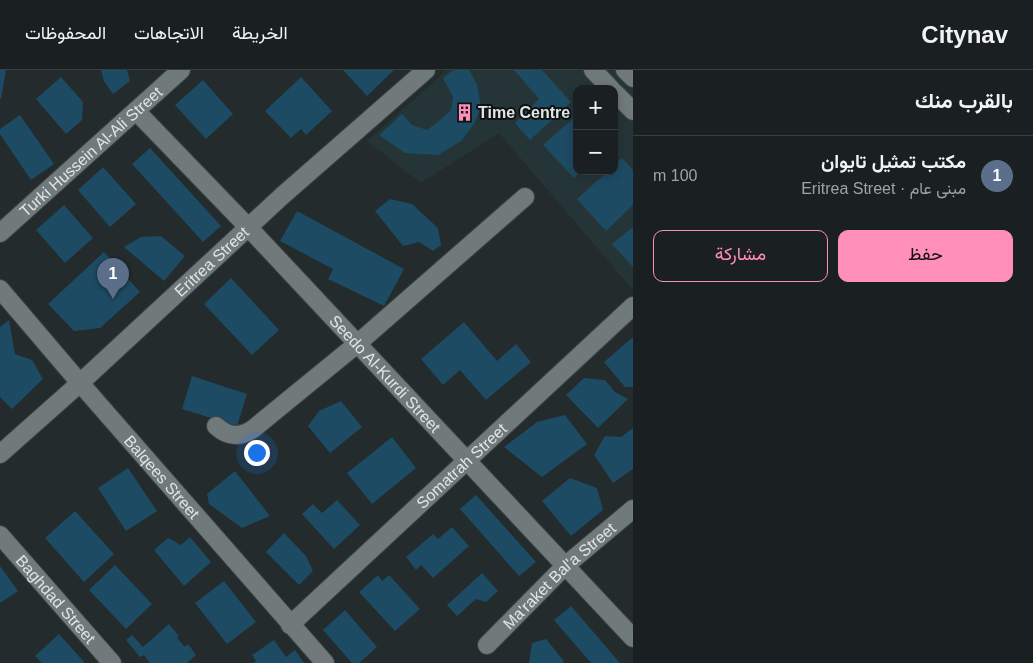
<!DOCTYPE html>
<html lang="ar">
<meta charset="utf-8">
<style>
body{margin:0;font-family:Arial,Vazirmatn,sans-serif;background:#23282a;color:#f1f3f6;direction:rtl}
.controls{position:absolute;right:15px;top:15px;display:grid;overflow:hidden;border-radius:10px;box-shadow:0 2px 8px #0003}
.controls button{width:45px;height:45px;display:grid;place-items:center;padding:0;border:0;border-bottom:1px solid #383e3f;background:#1a2021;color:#f1f3f6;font:25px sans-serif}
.you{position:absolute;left:256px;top:382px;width:18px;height:18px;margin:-12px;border:4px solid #fff;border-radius:50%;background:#1a73e8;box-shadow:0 0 0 8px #1a73e833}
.badge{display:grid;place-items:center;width:32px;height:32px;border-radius:50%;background:#ff8eb9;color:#fff;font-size:16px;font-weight:700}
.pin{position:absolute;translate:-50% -41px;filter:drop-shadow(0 1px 2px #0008)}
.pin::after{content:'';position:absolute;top:26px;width:18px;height:15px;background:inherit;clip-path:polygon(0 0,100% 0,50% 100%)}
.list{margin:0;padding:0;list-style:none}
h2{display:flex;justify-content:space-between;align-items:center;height:65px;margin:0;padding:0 20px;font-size:21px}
h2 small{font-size:16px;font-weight:400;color:#9fa3a5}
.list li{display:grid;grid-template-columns:32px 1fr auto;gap:15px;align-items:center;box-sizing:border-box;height:80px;padding:0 20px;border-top:1px solid #383e3f}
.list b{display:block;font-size:19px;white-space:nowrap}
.list p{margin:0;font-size:16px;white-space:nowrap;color:#9fa3a5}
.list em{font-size:16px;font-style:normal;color:#9fa3a5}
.actions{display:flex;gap:10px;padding:15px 20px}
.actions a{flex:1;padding:11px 0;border:1px solid #ff8eb9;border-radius:10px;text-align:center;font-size:18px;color:#ff8eb9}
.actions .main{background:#ff8eb9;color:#111}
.map{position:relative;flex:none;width:633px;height:593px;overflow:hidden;direction:ltr}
header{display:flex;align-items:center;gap:30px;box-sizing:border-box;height:70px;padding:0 25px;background:#1a2021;border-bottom:1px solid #383e3f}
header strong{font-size:24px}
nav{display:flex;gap:28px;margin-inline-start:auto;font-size:18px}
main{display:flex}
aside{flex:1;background:#1a2021}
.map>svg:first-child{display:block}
.built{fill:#253537;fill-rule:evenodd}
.building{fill:#1d4b63}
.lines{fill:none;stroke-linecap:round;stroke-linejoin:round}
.minor-casing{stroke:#3f4546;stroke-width:20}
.minor{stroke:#717a7b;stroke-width:18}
.labels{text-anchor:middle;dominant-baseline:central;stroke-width:4;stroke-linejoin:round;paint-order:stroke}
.poi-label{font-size:16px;font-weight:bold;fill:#e0e5e6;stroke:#0f1213;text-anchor:start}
.street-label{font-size:16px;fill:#e0e5e6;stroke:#0f1213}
</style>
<header>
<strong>Citynav</strong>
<nav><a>الخريطة</a><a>الاتجاهات</a><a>المحفوظات</a></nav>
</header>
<main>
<aside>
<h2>بالقرب منك<small></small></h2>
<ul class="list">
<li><span class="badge" style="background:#5c6f8a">1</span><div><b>مكتب تمثيل تايوان</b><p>مبنى عام · Eritrea Street</p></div><em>100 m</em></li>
</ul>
<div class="actions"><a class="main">حفظ</a><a>مشاركة</a></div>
</aside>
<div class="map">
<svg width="633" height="593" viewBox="0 0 633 593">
<rect width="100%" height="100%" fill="#232b2c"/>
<!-- built -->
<path class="built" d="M447,0H633V220L499,63L421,113L367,71ZM577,19H614V101H577Z"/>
<!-- building -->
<path class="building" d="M0,0H6L1,29H0Z
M101,0H127L130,11L113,24L104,11Z
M343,0H394L367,26Z
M453,0H469L477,14L481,37L474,54L461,71L438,85L405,83L379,65L402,44L412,55L427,60L439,51L451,40L453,27L443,8Z
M514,0H542L571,32L530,70L515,53L539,29Z
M61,7L83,32L82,50L66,64L36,29Z
M301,7L332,41L306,65L301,59L291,68L265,41Z
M203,10L233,44L206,69L175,35Z
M20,45L54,94L31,110L0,64V59Z
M577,45V101H581L574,108L543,75Z
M150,78L221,156L203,172L132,94Z
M622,88L633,100V135L606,161L577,129L608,101H614V95Z
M103,97L136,134L110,157L78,120Z
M390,129L412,134L438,158L441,175L433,181L419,172L403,176L375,141Z
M64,135L93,168L65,193L36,160Z
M297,141L404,199L384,236L328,209L333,199L280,171Z
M633,157V197L612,174Z
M161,166L185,186L164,211L124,177L141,167Z
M104,182L140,222L100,258L74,261L48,234Z
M231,208L279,260L252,285L204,234Z
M9,250L15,284L32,290L43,309L12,339L0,327V257Z
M464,252L497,291L516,274L531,292L486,330L460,300L443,315L421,289Z
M633,267V317H625L604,292Z
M192,306L247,324L237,356L182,339Z
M584,308L605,310L615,322L628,329L598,358L566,325Z
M341,331L362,357L330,383L308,356L319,341Z
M565,345L587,374L542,407L504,377L537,352Z
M633,358V399L613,413L594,385L605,366L621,367Z
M392,367L416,398L372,434L347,403Z
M128,398L157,441L126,461L98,418Z
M235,401L270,446L242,458L209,434L207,424Z
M570,408L597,418L603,440L571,466L542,431Z
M476,425L536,492L519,506L460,439Z
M337,430L360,455L334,479L302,444L313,434L322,443Z
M75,441L114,484L84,512L45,468Z
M452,457L469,476L433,508L421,495L416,500L406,487L433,464L438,469Z
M284,463L306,486L313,501L299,515L266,482Z
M190,467L211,492L184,516L154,480L168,468L181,475Z
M115,495L152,534L126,559L89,520Z
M0,496L18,521L0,533Z
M482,503L498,521L486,532L476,529L457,546L447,535Z
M378,505L382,511L389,505L420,539L395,561L359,522Z
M224,511L256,552L227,574L195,533Z
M571,536L620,593H591L554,550Z
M345,540L377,577L359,593H352L323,560Z
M169,554L179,566L177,568L185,577L188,574L196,585L187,593H150L144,585L140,587L126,570L132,565L143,577Z
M59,564L85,593H42L35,586Z
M546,569L564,591L562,593H529L532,573Z
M274,570L286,587L295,580L304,593H253L256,591L252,585Z"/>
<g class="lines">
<defs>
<g id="minor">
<path d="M593,0L611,19"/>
<path d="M625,0L633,8"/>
<path d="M614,22L633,41"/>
<path id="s1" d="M136,41L249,158L633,568"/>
<path id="s2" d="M0,163L181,0"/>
<path id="s3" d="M0,219L80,313L325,593"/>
<path d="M216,356C228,367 239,368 253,359L357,274L525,127"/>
<path id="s4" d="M0,384L80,313L282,126L426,0"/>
<path id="s5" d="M0,465L112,593"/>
<path id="s6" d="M290,555L633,236"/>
<path id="s7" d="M487,575L565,496L633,439"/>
</g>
</defs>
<!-- minor casing -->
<use href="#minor" class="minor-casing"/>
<!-- minor -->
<use href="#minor" class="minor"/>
</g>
<!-- icons -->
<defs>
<symbol id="building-bare" viewBox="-9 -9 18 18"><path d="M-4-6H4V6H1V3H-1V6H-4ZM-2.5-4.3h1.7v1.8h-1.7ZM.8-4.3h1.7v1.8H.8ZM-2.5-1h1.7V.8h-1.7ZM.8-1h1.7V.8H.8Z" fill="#ff8eb9" stroke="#0f1213" stroke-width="2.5" paint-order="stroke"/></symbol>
</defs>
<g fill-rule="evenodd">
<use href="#building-bare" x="452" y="30" width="25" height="25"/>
</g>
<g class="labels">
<!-- poi labels -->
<g class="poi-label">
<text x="478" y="42">Time Centre</text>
</g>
<!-- street labels -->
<g class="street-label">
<text stroke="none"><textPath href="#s2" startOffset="122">Turki Hussein Al-Ali Street</textPath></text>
<text stroke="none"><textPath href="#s4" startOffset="286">Eritrea Street</textPath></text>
<text stroke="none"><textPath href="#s1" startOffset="362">Seedo Al-Kurdi Street</textPath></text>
<text stroke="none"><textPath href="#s6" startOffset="234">Somatrah Street</textPath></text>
<text stroke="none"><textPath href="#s3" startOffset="248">Balqees Street</textPath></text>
<text stroke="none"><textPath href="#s7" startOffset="100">Ma'raket Bal'a Street</textPath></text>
<text stroke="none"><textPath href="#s5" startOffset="85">Baghdad Street</textPath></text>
</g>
</g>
</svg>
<div class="controls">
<button>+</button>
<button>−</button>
</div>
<div class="you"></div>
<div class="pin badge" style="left:113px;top:229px;background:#5c6f8a">1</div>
</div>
</main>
